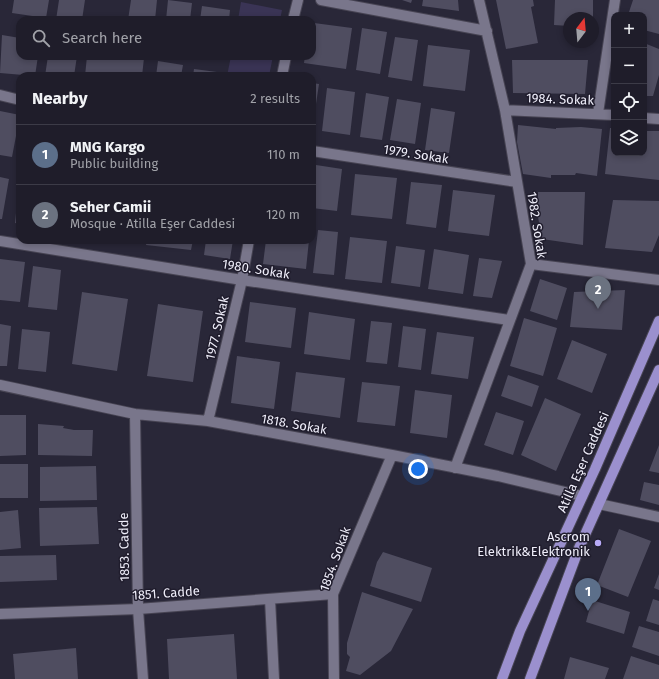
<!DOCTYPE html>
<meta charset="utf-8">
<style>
body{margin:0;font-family:"Fira Sans",sans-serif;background:#272632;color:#f1f3f6}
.controls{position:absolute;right:12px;top:12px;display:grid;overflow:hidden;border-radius:8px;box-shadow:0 2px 6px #0003}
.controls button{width:36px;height:36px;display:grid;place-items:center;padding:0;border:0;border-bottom:1px solid #3c3b47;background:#1f1d2a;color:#f1f3f6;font:20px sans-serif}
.compass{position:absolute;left:563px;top:12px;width:36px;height:36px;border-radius:50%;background:#1f1d2a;box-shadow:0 2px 6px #0003;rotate:16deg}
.you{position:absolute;left:418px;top:469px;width:14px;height:14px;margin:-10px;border:3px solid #fff;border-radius:50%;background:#1a73e8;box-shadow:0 0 0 6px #1a73e833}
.badge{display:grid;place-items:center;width:26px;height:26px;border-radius:50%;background:#b8abf7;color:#fff;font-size:13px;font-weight:700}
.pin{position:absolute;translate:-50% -33px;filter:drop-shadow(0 1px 2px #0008)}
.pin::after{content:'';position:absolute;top:21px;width:14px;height:12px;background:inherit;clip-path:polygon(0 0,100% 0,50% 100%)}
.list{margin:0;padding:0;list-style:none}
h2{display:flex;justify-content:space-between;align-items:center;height:52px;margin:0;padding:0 16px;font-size:17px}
h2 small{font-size:13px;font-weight:400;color:#a1a2a8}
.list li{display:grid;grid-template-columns:26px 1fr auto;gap:12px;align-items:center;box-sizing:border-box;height:60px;padding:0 16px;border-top:1px solid #3c3b47}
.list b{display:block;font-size:15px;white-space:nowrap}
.list p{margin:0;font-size:13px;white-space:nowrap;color:#a1a2a8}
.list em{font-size:13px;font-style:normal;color:#a1a2a8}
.icon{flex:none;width:22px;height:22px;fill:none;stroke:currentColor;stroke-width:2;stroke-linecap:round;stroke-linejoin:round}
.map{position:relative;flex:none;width:659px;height:679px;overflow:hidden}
.search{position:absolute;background:#1f1d2a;box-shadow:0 2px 6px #0003;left:16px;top:16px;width:300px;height:44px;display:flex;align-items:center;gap:10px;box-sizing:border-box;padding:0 14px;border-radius:12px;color:#a1a2a8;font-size:15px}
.panel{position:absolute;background:#1f1d2a;box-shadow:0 2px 6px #0003;left:16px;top:72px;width:300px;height:172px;border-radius:12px}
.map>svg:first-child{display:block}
.green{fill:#3a3455}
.building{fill:#4f4d60}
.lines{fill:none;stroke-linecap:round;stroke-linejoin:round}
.minor-casing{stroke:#474453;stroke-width:12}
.major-casing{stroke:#474453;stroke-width:12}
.minor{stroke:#79768b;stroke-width:10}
.major{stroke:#9b90ce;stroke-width:10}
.poi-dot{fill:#b8abf7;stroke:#201d2d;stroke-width:1.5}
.labels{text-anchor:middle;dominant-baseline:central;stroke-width:3;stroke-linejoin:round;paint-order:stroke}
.street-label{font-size:13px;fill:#eeedf9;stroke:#201d2d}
.poi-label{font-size:13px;fill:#eeedf9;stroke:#201d2d;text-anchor:end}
</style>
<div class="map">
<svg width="659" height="679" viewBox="0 0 659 679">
<rect width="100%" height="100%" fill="#292738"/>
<!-- green -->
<path class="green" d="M241,2L282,10L280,20H238Z
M231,56H273L269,76H227Z"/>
<!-- building -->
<path class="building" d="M14,0H49L46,18L12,13Z
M59,0H85L82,20H56Z
M131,0H157L155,20H128Z
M168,0L192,3L190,20H166Z
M402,0H412L411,3Z
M423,0H458L459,11L422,6Z
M496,0H533L534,6L531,7L538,43L506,49Z
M555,0H593V18H569V26L554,25Z
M633,0H659V34L644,30V15H628Z
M202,6L230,10L229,20H200Z
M314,23L352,28L346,69L304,63L305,56H312V31Z
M362,28L387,32L380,74L356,70Z
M2,35L20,38V56H38L35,76L0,73Z
M395,37L418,40L412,81L388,77Z
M644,43L659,49V75L653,96H644Z
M428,45L470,50L465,91L423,86Z
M48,56H77L74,76H45Z
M87,56L144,58L142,76H85Z
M512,60H588L585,94L513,93Z
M158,61L183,65L181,76H156Z
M194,69L217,72V76H193Z
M312,83L319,84L313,124H312Z
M327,88L355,92L350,135L322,131Z
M366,93L389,97L382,140L360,137Z
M397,99L421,103L415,144L390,140Z
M431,108L455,112L449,153L425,150Z
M0,111L20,115L12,157L0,155Z
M518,125L556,129V128L581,127L602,129L597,176L576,173L575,175H551V178L523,174L517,142Z
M610,128H614V153H644V131H659V180L605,174Z
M316,165L342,169L337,211L312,208Z
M355,174L397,178L392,219L351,215Z
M0,177L9,179L2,219H0Z
M411,182L442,185L436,228L406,224Z
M19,183H20V224L15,223Z
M453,190L495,195L489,236L448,231Z
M538,192H585L583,245L542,239L538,217Z
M613,200L659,201V235L652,252L605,248Z
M318,230L338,232L334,275L313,273Z
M350,237L387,241L382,283L345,279Z
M147,240H193L191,250L146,245Z
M206,240H233L230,259L204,255Z
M266,240H309L306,269L263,264Z
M396,246L425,250L420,287L391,283Z
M434,249L469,255L463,294L428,289Z
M479,258L502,261L492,298L473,296Z
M0,259L25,262L20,302L0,300Z
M33,266L61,270L57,310L28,307Z
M540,279L567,288L557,320L530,311Z
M625,290L622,330L570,327L574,292Z
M82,292L128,299L117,371L72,364Z
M250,302L296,308L291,348L245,342Z
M158,304L203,311L193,382L147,376Z
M309,312L355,319L350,360L304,354Z
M524,318L557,328L543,376L510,366Z
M371,321L392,323L387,364L366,362Z
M0,324L11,326L7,366H0Z
M403,326L426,329L421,370L398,367Z
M22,329L50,332L46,372L18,369Z
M437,332L474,337L468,379L431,374Z
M572,340L607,354L592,393L557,379Z
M237,356L280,362L274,409L231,403Z
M296,372L345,378L340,418L291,411Z
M508,375L539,386L532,407L501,396Z
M362,382L400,386L395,426L357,422Z
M415,390L452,395L447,438L410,433Z
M545,398L581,414L556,471L521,455Z
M496,412L524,421L513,455L484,445Z
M0,415H26V455L0,456Z
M38,424L64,426L63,428L74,430H93L92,456L38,455Z
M659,445V473L649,471Z
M0,464H28V498H0Z
M96,466L97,500L40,501V467Z
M644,482L659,485V505L640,500Z
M97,507L99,544L40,546L39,508Z
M18,510L21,548L0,550V512Z
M619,529L651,541L628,597L597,585Z
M383,552L432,568L421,602L370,586L377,562Z
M56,555L57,580L0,582V556Z
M659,574V590L654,588Z
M362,592L413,609L391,651L360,675L346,671L350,657L347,654V643Z
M653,599L659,601V625L646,621Z
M592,600L630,612L624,634L586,622Z
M639,626L659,632V656L632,647Z
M234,634L237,679H169L167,639Z
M76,648L78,679H15L13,654Z
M631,656L659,665V679H623Z
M570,657L609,668L605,679H564Z"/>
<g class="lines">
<defs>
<path id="minor" d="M321,0L487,31
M293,20L298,0
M282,76L286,56
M0,95L20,100
M505,110L614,115
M598,113L615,0
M644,118L659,119
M312,151L517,182
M0,241L242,280L509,320
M531,264L659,280
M0,385L135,414L208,421L392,455L498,476L582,496
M135,414L138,609L143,679
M208,421L242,280L249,240
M455,468L531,264L505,110L479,0
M599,504L659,517
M270,599L274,679
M0,614L138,609L333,594
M334,679L333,594L392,455"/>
<path id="major" d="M502,679L520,631L595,469L659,321
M530,679L579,548L659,370"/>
</defs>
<!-- minor casing -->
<use href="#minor" class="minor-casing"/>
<!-- major casing -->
<use href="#major" class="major-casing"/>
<!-- minor -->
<use href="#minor" class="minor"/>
<!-- major -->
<use href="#major" class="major"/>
</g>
<!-- markers -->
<circle class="poi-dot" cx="598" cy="543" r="4"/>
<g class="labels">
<!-- street labels -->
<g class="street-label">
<text transform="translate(560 99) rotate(2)">1984. Sokak</text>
<text transform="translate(416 154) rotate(9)">1979. Sokak</text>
<text transform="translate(537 225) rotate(81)">1982. Sokak</text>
<text transform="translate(256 269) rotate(9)">1980. Sokak</text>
<text transform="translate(217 328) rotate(-77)">1977. Sokak</text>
<text transform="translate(294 424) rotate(10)">1818. Sokak</text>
<text transform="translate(583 462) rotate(-66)">Atilla Eşer Caddesi</text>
<text transform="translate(124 547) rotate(-91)">1853. Cadde</text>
<text transform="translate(335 559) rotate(-70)">1854. Sokak</text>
<text transform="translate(166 593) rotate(-4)">1851. Cadde</text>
</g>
<!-- poi labels -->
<g class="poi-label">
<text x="590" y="536">Ascrom<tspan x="590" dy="15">Elektrik&amp;Elektronik</tspan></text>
</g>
</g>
</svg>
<div class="controls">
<button>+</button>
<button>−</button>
<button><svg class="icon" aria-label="locate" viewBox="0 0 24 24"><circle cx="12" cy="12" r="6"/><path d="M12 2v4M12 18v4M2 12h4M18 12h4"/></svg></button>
<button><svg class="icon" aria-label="layers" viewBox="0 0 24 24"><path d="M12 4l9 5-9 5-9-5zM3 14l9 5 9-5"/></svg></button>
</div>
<svg class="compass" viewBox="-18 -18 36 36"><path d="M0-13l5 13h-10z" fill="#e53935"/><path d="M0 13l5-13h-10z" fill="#a1a2a8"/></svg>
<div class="you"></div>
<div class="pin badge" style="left:588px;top:611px;background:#5c6f8a">1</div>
<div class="pin badge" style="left:598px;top:309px;background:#6b7280">2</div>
<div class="search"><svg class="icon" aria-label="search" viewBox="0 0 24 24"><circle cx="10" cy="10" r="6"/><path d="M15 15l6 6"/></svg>Search here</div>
<section class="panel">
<h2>Nearby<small>2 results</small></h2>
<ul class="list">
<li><span class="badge" style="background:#5c6f8a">1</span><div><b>MNG Kargo</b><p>Public building</p></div><em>110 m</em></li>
<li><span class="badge" style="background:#6b7280">2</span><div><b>Seher Camii</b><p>Mosque · Atilla Eşer Caddesi</p></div><em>120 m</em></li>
</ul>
</section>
</div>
